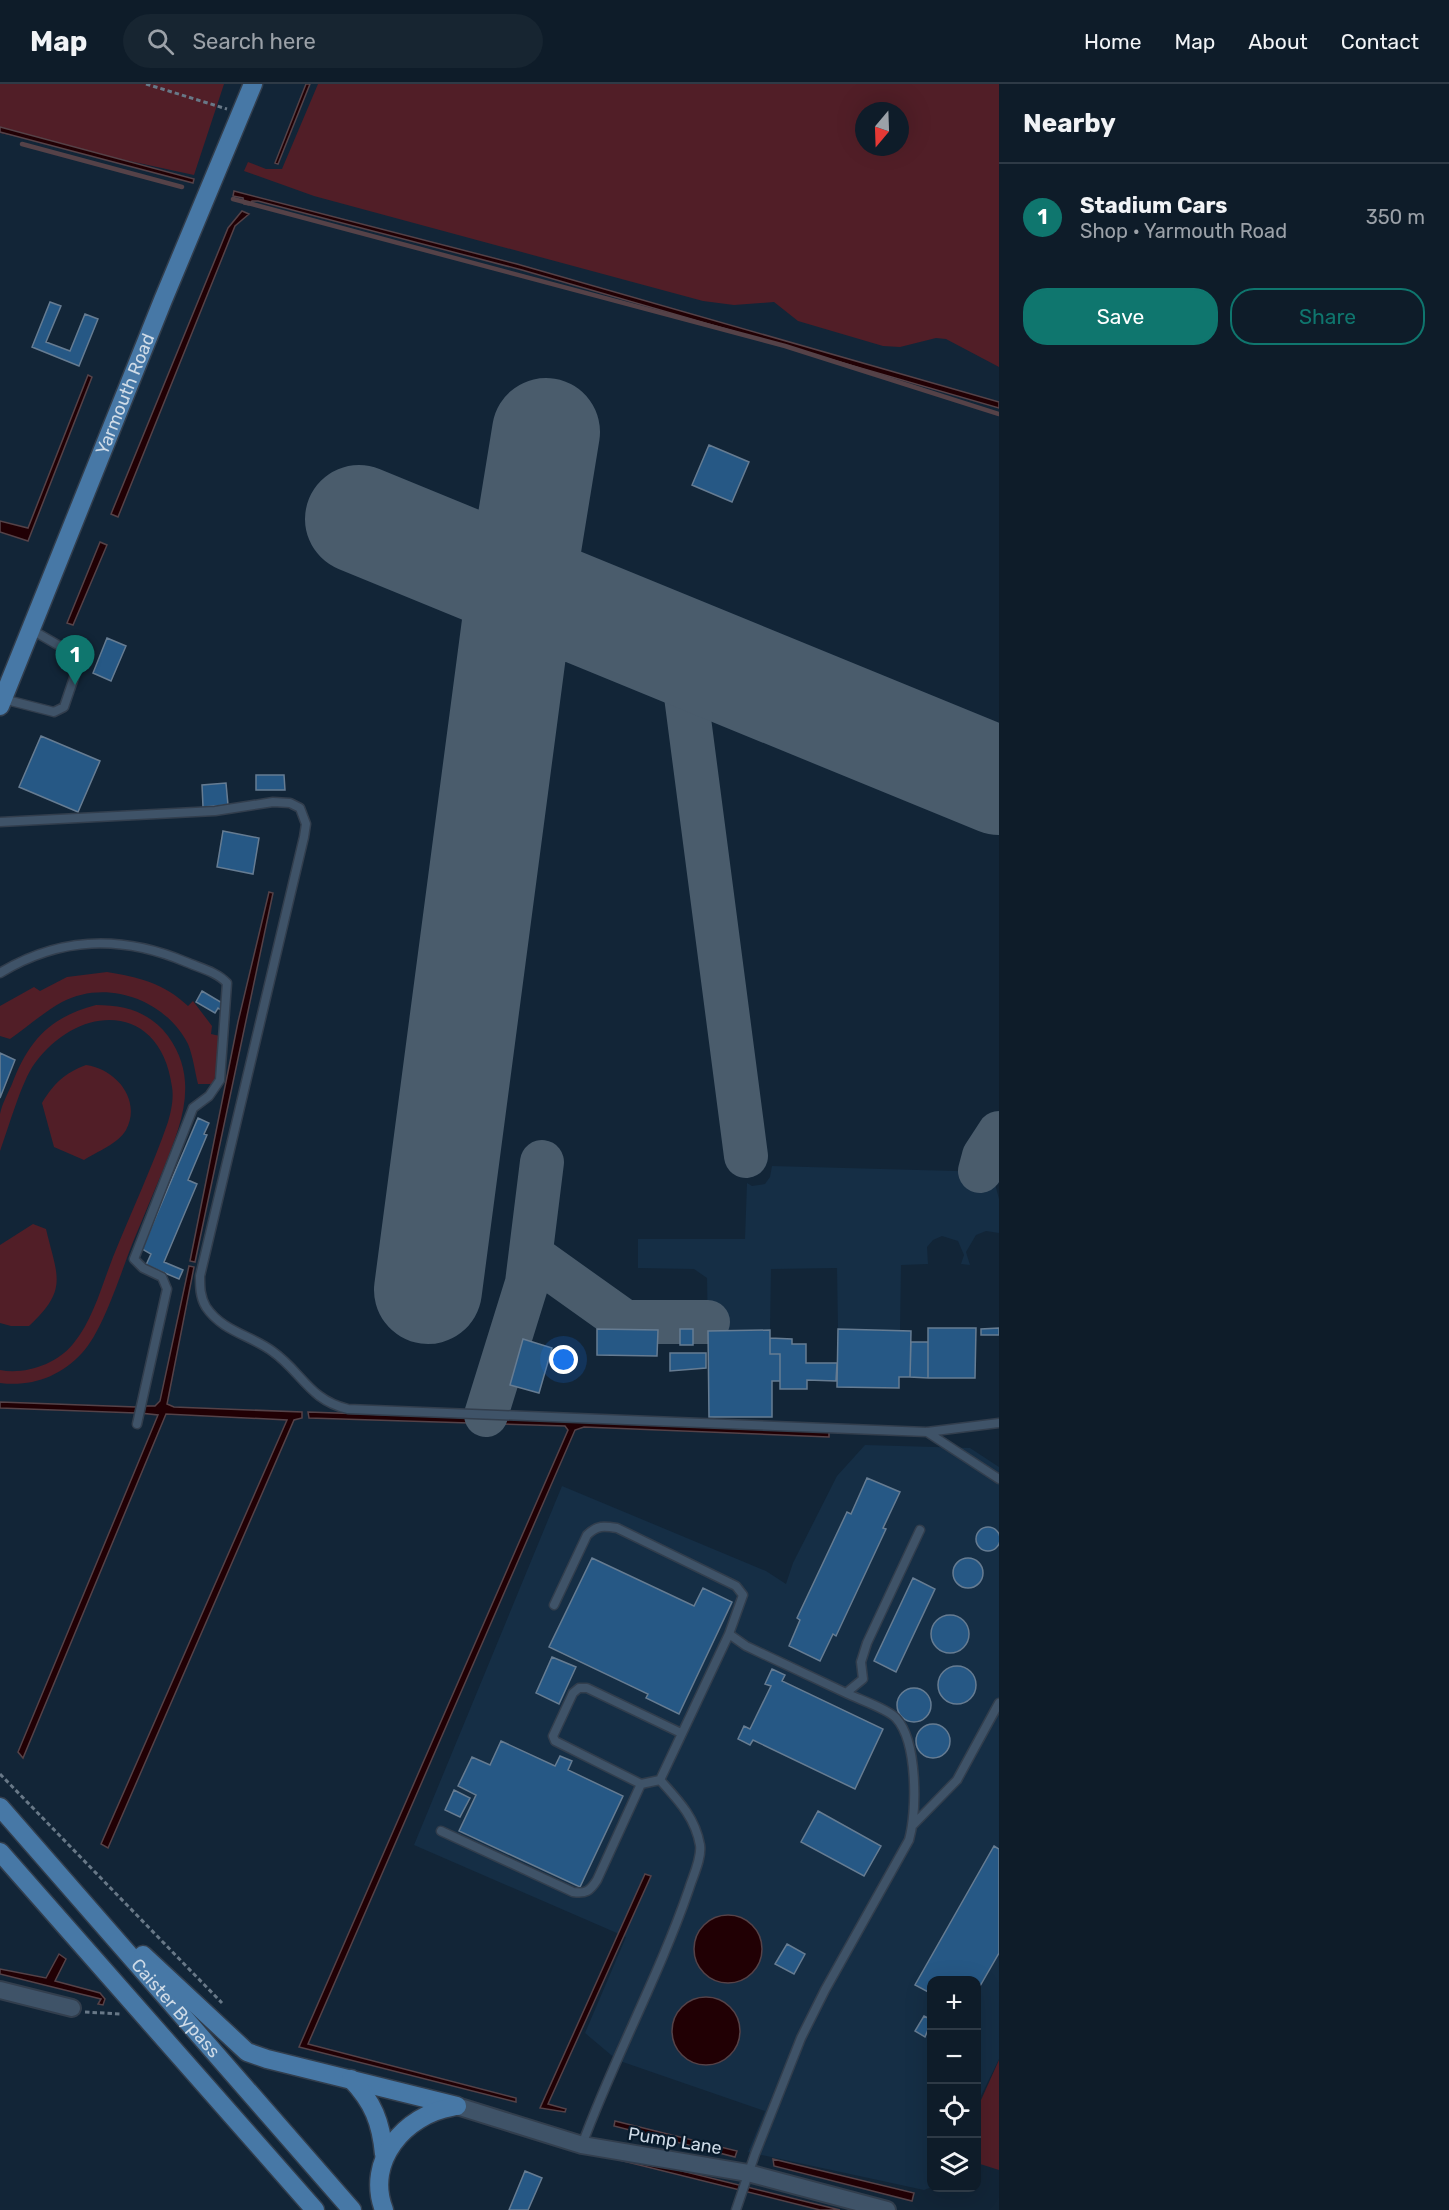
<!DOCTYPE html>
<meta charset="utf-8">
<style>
body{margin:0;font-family:Rubik,sans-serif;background:#172531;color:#f1f3f6}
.controls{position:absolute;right:18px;bottom:18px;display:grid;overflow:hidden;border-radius:12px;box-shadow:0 6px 24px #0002}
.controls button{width:54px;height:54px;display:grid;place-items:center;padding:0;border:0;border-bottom:2px solid #2e3a46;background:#0e1c29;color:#f1f3f6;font:30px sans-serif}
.compass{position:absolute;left:855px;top:18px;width:54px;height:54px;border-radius:50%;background:#0e1c29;box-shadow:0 6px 24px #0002;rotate:199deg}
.you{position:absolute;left:564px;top:1276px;width:21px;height:21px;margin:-15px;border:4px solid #fff;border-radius:50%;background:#1a73e8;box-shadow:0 0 0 9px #1a73e833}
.badge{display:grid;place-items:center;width:39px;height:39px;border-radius:50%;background:#0f766e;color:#fff;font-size:20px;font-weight:700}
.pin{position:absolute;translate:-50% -50px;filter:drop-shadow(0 2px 3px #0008)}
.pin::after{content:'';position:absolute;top:32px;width:21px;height:18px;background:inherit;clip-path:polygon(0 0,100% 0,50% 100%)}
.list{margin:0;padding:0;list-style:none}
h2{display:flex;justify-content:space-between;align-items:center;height:78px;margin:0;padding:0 24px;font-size:26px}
h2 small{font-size:20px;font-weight:400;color:#9ba1a8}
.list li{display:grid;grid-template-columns:39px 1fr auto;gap:18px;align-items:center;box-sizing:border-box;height:108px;padding:0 24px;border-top:2px solid #2e3a46}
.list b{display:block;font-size:22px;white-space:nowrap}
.list p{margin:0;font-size:20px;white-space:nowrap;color:#9ba1a8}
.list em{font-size:20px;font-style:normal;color:#9ba1a8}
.actions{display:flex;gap:12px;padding:18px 24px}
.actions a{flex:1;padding:14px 0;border:2px solid #0f766e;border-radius:24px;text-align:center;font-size:21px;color:#0f766e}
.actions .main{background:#0f766e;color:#fff}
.icon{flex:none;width:33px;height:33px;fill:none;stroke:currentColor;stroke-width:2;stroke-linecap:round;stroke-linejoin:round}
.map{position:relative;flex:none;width:999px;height:2126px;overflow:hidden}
header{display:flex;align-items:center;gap:36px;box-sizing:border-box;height:84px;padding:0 30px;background:#0e1c29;border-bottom:2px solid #2e3a46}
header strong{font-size:28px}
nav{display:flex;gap:33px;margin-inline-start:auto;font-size:21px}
.search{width:420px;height:54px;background:#172531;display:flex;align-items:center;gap:15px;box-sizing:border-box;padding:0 21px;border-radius:33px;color:#9ba1a8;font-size:22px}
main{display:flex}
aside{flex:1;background:#0e1c29}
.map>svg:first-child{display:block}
.built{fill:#152e45}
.green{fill:#511e27;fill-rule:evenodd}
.water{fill:#210004;stroke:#554248;stroke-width:1.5}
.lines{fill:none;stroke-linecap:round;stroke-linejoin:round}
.stream{stroke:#554248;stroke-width:4.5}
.taxiway{stroke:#4a5c6c;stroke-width:44}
.runway{stroke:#4a5c6c;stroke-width:108}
.building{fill:#265885;stroke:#667c92;stroke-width:1.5}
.service-casing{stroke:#323e4d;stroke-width:11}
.minor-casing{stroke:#323e4d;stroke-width:20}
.primary-casing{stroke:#323e4d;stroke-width:21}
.path{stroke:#687887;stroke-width:3;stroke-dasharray:4.5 3;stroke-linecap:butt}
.service{stroke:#3f5368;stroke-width:8}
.minor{stroke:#3f5368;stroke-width:16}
.primary{stroke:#4778a6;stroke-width:18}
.labels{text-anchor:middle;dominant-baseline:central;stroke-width:4.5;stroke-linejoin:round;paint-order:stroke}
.street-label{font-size:18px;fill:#cfdbe7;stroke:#081b2c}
</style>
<header>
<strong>Map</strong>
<div class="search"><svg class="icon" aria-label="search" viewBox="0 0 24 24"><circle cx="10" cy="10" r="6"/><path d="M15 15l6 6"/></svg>Search here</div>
<nav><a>Home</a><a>Map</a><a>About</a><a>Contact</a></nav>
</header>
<main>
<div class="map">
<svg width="999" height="2126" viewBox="0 0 999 2126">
<rect width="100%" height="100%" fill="#122537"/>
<!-- built -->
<path class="built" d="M772,1082L992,1088L999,1115V1149L986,1147L976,1151L966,1168L970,1181L961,1180L964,1171L958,1157L942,1152L933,1156L927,1163L928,1180L901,1181L900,1247L838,1245L837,1184L771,1185L770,1246L708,1247L707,1194L694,1185L638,1184V1155H745L747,1099L752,1102L765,1100L770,1093Z
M865,1361L970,1364L999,1383V1975L977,2020L976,1896H932V2103L924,2106L748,2068L765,2027L617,1976L585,1949L626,1853L414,1761L562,1402L766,1487L786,1500L793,1479L837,1392Z"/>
<!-- green -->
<path class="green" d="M0,0H224L194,91L0,49Z
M318,0H999V283L946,255L936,254L900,263L883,262L798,237L774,218L734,221L703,217L314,112L244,87L248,78L266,85H282ZM864,27H900V63H864Z
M107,888C138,893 164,899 188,922L193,917L212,942L211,950L220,952L214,1000H198C195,988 193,972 188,960C166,916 107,894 62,918C44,928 27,943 10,955L0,952V922L34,903L40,907L67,893Z
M96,921C125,921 150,928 168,952C200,996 181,1041 163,1086C153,1110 143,1134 133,1158C121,1188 103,1247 82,1269C60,1293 31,1303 0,1299V1286C25,1291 57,1280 73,1260C93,1236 102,1201 113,1173C131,1128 152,1084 168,1038C171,1028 174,1014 172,1003C161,918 80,918 35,979C21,998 9,1043 0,1067C0,1055 0,1041 0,1030C2,1020 8,1009 12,1000C29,956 50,933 96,921Z
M86,981C116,985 142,1016 126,1046C118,1060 96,1068 84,1076L54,1063L42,1019C54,999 65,989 86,981Z
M33,1140L46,1145C57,1192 69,1205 29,1242H11L0,1239V1161Z
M999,1976V2086L977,2079V2025Z"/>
<!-- water -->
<path class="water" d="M306,0H310L278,80L275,79Z
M0,43L194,95L193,99L0,48Z
M234,107L517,180L999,318V324L522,186L258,117H252L249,121L244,120L243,114L233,112Z
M242,127L249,130L235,142L118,433L111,430L228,144Z
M88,291L92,293L28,457L0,448V437L28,444Z
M100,458L107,461L73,541L67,539Z
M269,808L273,809L195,1178L190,1177L238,938Z
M189,1182L194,1183L167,1320L174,1323L302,1328V1334L294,1336L108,1764L101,1760L287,1336L166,1330L23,1674L18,1668L158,1331L140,1329L141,1322H155L160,1317Z
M0,1318L136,1323V1329L0,1324Z
M308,1328L829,1347V1353L584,1343L575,1346L308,1960L516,2014V2018L299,1963L568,1346L565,1342L309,1334Z
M645,1790L651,1792L548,2020L566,2025L565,2028L540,2024Z
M694 1865a34 34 0 1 1 68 0a34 34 0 1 1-68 0Z
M59,1870L66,1875L55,1897L100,1909L105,1915L103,1921L98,1920L101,1915L0,1890V1885L46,1894Z
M672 1947a34 34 0 1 1 68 0a34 34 0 1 1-68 0Z
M615,2037L737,2067L735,2073L614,2042Z
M577,2061L840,2126H820L575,2065Z
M773,2075L914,2109L912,2117L774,2082Z"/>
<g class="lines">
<!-- stream -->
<path class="stream" d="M22,60L182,103
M233,115L785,262L999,330"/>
<!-- taxiway -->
<path class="taxiway" d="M680,566L746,1072
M980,1087L984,1072L999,1049
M531,1171L625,1238H708
M486,1331L527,1199L542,1078"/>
<!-- runway -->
<path class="runway" d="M359,435L999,697
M428,1206L521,501L546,348"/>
</g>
<!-- building -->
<path class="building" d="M50,218L61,222L46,258L70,267L85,230L98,235L79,282L32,263Z
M709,361L749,378L732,418L692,401Z
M107,554L126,562L111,597L93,589Z
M41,652L100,677L78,728L19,703Z
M256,691H284L285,706H256Z
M226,699L228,721L203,723L202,701Z
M223,747L259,754L253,790L217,783Z
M202,907L224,920L221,926L218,924L215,929L196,918Z
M0,969L15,976L0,1014Z
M198,1034L209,1039L204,1050L207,1051L188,1096L197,1100L164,1178L183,1186L179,1195L146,1181L151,1170L142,1165Z
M928,1244H976L975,1294H928Z
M999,1244V1251H981V1245Z
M597,1245L658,1246L657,1272L597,1271Z
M680,1245H693V1261H680Z
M838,1245L911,1247L910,1293H899V1304L837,1303Z
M770,1246V1270H780V1297H772V1333H709L708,1247Z
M770,1254L792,1255V1260H806V1279H837L836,1297L807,1296V1305H780V1270H770Z
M523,1255L552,1264L539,1309L510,1301Z
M911,1258H928V1294L910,1293Z
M670,1269H706V1284L670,1287Z
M867,1394L900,1408L883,1444L886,1445L836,1552L833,1550L820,1577L789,1562L800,1536L797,1534L847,1428L851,1430Z
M976 1455a12 12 0 1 1 24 0a12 12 0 1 1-24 0Z
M953 1489a15 15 0 1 1 30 0a15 15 0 1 1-30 0Z
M592,1474L694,1522L703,1504L732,1518L679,1630L646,1614L648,1610L549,1563Z
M913,1494L935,1505L896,1588L874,1577Z
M931 1550a19 19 0 1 1 38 0a19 19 0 1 1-38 0Z
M552,1573L576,1583L559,1620L536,1609Z
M938 1601a19 19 0 1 1 38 0a19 19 0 1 1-38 0Z
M772,1585L785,1591L782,1597L883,1645L855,1705L753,1656L750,1661L738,1655L744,1642L750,1645L771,1602L765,1600Z
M897 1621a17 17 0 1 1 34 0a17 17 0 1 1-34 0Z
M916 1657a17 17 0 1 1 34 0a17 17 0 1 1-34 0Z
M501,1657L555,1682L560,1672L572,1677L568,1686L623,1712L580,1803L459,1747L476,1711L458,1702L472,1673L490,1681Z
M454,1706L470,1714L460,1733L445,1726Z
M818,1727L881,1762L864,1792L801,1758Z
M994,1762L999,1765V1869L976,1909V1896H932V1910L915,1901Z
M787,1860L805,1870L794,1890L775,1880Z
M924,1932L932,1936L925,1953L915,1947Z
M525,2087L542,2094L528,2126H509Z"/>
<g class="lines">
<defs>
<path id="service" d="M3,615L54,628L64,623L79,579L70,568L32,546
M0,738L215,727L273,718L290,719L300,724L306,740L304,753L200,1192C200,1203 200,1213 206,1223C222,1247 250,1251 272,1267C302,1288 309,1316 348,1325L927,1348L999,1339
M0,889C61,852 122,851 186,878C200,884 217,888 227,899L220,996L209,1012L193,1024L134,1175L143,1184L162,1193L167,1205L137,1340
M927,1348L999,1395
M554,1521L587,1451C597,1441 604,1442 617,1444L736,1502L743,1511L729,1550
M660,1696L641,1700L555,1657L553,1652L573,1609L579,1604H587L681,1649
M913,1741L957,1696L999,1619
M441,1747L573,1808C586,1810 590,1807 597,1796L641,1700
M582,2061C614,1974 659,1892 689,1805C693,1792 702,1774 700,1761C695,1733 678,1716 660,1696L729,1550L746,1562L846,1609
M736,2126L755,2070L801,1954L825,1906L909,1756C917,1727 918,1658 896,1634C888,1625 858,1615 846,1609L863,1595L861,1578L867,1559L920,1446"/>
<path id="minor" d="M0,1906L72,1924
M457,2022L582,2061L748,2089L887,2126"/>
<g id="primary">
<path id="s1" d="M0,622L163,216L253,0"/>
<path id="s2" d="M0,1723L352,2126"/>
<path d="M0,1768L315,2126"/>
<path d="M143,1871L247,1968L267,1975L457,2022"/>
<path d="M351,1995C373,2018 381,2038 384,2070"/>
<path d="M384,2126C365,2077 405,2031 452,2023"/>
</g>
</defs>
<!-- service casing -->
<use href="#service" class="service-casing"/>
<!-- minor casing -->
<use href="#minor" class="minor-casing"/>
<!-- primary casing -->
<use href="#primary" class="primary-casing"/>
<!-- path -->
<path class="path" d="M146,0L227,25
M0,1690L222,1919
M85,1928L120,1930"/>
<!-- service -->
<use href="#service" class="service"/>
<!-- minor -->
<use href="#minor" class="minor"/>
<!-- primary -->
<use href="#primary" class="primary"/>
</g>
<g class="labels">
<!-- street labels -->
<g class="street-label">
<text stroke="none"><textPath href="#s1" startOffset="336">Yarmouth Road</textPath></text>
<text stroke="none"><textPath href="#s2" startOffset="267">Caister Bypass</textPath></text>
<text transform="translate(675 2057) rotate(9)">Pump Lane</text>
</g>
</g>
</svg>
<div class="controls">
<button>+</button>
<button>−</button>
<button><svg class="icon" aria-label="locate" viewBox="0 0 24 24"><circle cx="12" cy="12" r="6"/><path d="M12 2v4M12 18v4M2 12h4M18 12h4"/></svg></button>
<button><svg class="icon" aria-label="layers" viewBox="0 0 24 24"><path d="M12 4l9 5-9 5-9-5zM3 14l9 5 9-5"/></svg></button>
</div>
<svg class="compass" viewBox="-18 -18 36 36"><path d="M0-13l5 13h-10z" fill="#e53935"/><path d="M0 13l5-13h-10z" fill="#9ba1a8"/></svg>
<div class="you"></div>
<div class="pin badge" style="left:75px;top:601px">1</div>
</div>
<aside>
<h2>Nearby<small></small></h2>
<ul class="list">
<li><span class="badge">1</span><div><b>Stadium Cars</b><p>Shop · Yarmouth Road</p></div><em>350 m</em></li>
</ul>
<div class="actions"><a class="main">Save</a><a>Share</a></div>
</aside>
</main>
